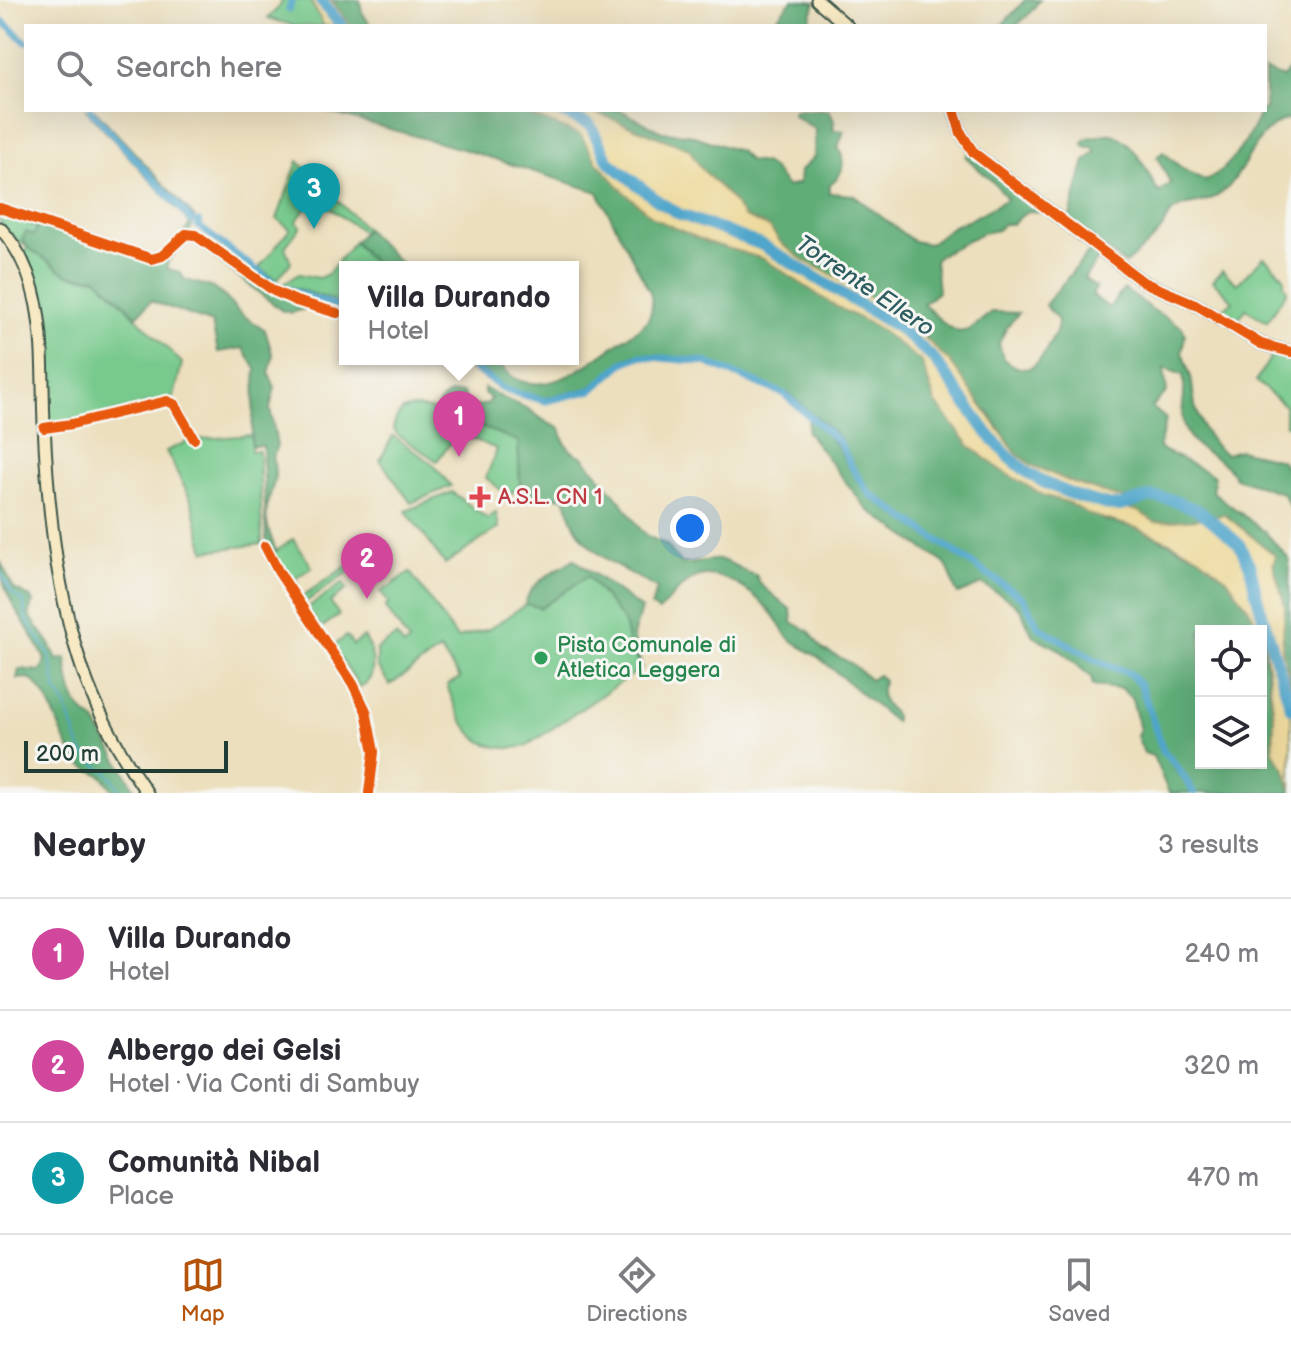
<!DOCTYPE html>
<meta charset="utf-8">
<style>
body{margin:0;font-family:"Balsamiq Sans",sans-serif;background:#f7f7f7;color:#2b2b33}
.controls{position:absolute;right:24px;bottom:24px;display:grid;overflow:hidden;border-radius:0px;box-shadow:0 8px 32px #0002}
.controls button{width:72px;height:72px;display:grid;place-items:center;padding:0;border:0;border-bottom:2px solid #e1e1e2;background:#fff;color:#2b2b33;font:40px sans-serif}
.scale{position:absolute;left:24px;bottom:20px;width:204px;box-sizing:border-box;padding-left:8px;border:4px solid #1f3d34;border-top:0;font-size:22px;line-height:28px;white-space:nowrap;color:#1f3d34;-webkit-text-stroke:6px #f6f6f2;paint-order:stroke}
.you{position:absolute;left:690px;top:528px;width:28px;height:28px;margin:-20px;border:6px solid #fff;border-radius:50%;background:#1a73e8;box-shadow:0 0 0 12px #1a73e833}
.badge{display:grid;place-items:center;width:52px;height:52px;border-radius:50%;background:#b45309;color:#fff;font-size:26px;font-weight:700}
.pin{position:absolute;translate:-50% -66px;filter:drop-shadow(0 2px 4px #0008)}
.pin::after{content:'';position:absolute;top:42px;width:28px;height:24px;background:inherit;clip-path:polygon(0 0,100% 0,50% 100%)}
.popup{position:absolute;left:339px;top:261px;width:240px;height:104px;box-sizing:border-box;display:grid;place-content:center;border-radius:0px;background:#fff;filter:drop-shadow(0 2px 6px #0005);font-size:26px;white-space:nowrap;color:#7c7c81}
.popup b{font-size:30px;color:#2b2b33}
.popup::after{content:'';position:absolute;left:50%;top:100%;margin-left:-16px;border:16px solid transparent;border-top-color:#fff}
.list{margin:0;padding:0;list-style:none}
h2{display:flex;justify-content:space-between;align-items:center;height:104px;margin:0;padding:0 32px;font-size:34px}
h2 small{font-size:26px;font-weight:400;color:#7c7c81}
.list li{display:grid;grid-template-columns:52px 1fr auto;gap:24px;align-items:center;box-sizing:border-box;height:112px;padding:0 32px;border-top:2px solid #e1e1e2}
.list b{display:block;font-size:30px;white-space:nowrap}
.list p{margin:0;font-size:26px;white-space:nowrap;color:#7c7c81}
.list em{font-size:26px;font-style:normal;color:#7c7c81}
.icon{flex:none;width:44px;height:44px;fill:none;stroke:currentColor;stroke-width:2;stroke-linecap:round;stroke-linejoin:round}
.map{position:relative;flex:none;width:1291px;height:793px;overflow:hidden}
.search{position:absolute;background:#fff;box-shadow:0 8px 32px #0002;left:24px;right:24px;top:24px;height:88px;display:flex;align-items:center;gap:20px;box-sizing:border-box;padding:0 28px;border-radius:0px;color:#7c7c81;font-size:30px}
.sheet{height:440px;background:#fff}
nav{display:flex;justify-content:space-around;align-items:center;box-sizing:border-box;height:112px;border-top:2px solid #e1e1e2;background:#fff;font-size:22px;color:#7c7c81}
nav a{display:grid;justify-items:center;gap:4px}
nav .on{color:#b45309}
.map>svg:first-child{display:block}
.green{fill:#77c98c;stroke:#4b8360;stroke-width:2}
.forest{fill:#61ad78;stroke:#407556;stroke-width:2}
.sand{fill:#eeda9e;stroke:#868c69;stroke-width:2;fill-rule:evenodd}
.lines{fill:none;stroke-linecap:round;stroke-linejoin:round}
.stream{stroke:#4fa5cb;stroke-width:2}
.canal{stroke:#4fa5cb;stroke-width:7}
.river{stroke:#4fa5cb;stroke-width:12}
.street-casing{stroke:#3e5549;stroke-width:12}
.secondary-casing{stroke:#3e5549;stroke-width:15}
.street{stroke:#fff;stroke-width:8}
.secondary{stroke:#f6e9c3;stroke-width:11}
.cycleway-casing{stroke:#f6f6f2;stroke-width:15}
.cycleway{stroke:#e8590c;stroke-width:10}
.health-dot{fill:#e0444e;stroke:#f6f6f2;stroke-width:3}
.leisure-dot{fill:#2e9e5b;stroke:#f6f6f2;stroke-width:3}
.labels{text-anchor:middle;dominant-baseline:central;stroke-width:6;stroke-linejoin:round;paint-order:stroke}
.health-label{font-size:22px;fill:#be3a42;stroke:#f6f6f2;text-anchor:start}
.leisure-label{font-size:22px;fill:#27864d;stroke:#f6f6f2;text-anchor:start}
.water-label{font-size:24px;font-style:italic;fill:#2d5c61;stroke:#f6f6f2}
</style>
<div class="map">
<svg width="1291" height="793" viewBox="0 0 1291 793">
<rect width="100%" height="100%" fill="#f6f6f2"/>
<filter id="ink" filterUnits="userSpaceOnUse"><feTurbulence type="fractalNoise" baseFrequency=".0125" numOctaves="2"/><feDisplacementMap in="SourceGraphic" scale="16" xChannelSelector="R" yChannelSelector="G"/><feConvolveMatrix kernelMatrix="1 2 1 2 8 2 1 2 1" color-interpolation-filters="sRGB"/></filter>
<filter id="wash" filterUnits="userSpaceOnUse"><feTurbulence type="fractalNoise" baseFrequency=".006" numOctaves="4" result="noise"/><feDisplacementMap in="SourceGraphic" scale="32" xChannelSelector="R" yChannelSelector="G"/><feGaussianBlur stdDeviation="1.8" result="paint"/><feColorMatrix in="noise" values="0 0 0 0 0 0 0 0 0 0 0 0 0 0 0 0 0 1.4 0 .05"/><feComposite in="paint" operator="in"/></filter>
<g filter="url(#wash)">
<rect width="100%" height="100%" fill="#ecdfbe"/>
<!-- green -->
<path class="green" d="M282,0H310L324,26H295L268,18L280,6Z
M298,161L366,229L363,232L314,197L296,222L301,226L285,247L291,262L277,280L259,268L290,229L277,219Z
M0,211C14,217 27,218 38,228L34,236L26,232L76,277L97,278L182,363L174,397L100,416L49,424L42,300L24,255L27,247L14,238L0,222Z
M354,242L377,267H345V304L283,284L299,274L319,278L328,274Z
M1264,257L1284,277V284L1287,291L1267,322L1246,309L1237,321L1273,345L1217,314L1233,301L1213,281L1222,270L1237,284Z
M1275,350L1291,354V427L1285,424V406L1256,381Z
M415,407L438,411L518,441L520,485L509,496L486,478L497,449L458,433L437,461L398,435L393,428C397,414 401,408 415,407Z
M251,435V451H259L262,544L205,551L191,500L166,451L191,440Z
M393,436L433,464L451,486L411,503L380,460Z
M452,492L488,519L496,512L499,528L445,564L406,511Z
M293,539L312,567L295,579L298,585L295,592L271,555Z
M353,562L356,567L304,603L302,600L304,595Z
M410,572L457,638L489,629L526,604L541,607L588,576L624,622L630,649L642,668L526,746C477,756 461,727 447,685L460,678L440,650L390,685L377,666V649L396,636L404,646L409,642L385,607L389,604L381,592Z
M343,583L347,589L330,602L339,615L321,628L307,608Z
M347,636L353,645L364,637C374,651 378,680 360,687L332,646Z"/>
<!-- forest -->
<path class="forest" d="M331,0H360L362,12L371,26H351Z
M792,0L815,2L808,26H770Z
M1025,0H1040L1028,15L1016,26H1001Z
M1291,67V118C1257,126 1250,161 1230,185C1209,209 1186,199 1170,214C1166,218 1164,226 1161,230C1151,243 1137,254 1125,264L1069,220L1085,161L1096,152L1093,148L1084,146L1083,142L1087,138C1094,138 1098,135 1105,134C1130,131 1149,174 1158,192L1171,184L1157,157L1163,152L1184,170L1206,181C1231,169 1251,135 1261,110H1265V71L1283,78Z
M86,110H95L195,218L190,231L185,232L190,223Z
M321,110H517L582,135L597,162L655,219L707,242L764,259L835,306L875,326L922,362L935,402L971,447L1002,471L1045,496L1067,502L1106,521L1137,528L1199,557L1227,579L1251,612L1261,631H1201V763H1261V631L1274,718L1273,752L1285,769L1291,793H1195L1164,749L1142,686L1130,671L1099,659L1042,627L1023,596L871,492L856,469L839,437L788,393L701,359L636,354L625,359L592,387L546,398L509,390L464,359H495C504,369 511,379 524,382C559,391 595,359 621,341C629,335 640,330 646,322C653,313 653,302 650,292L598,192L466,150Z
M589,110H620L662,132L688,134L739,151L749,161L764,163L773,169L787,187L799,183L800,171L814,157L815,129L793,115L794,110H829L834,121L833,130L844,131L838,147C846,162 845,174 830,184L829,193L853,195L913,241L929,244L953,226L971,219L1007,199C997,182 980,172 966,157L969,152L1046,212L1027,211L1012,224H1003L998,230L982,233L938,256L935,261L938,292L923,304L947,326L959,332L969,330L992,312L1019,313L1007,327L999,343L1003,359C1028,377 1036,369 1049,345C1054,336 1058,330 1058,320L1045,305L1094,246L1103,253L1084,278L1096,288L1092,295L1109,308L1124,289L1153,310L1182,327L1185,334L1182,352L1191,377L1195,406L1204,430L1217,448L1226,454L1239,450L1281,460L1291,474V509L1283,493L1235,478C1224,455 1198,456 1186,431C1177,414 1188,393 1183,375L1164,368L1167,392L1152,407L1166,419L1159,448L1215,476L1212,491L1266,533L1289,559L1291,686L1282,649L1285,606L1273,564L1276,556L1226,515L1215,516L1191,503L1160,493L1123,499L1073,483L1031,465L1016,453L989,413L924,336L902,319L844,281L803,260L782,244L769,227L744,217L732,200L701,168L689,149Z
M32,220L154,261L184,238L193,237L234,266L309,308L291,313L281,310L192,240L184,241L167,263L168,269L180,272L185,280L211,287L222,294L241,314L265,330L273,356L269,374L275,387L270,408L277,446L272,458C280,477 270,489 267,507C264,522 271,537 276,551L271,555L266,539L263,446H251L256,369L243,348L218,352L212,323L151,301L137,316L97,278L68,275L27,247L22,239L26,232L34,235L37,228L29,224Z
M366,229L404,267H377L354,242Z
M484,388C498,396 511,402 526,408C539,415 544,424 560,428C564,444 568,451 583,457L623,504L641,530L649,537L667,545L681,563C694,566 706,558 720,560C732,561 743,573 756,575L760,584L791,610L792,622L810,632L822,649L851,663L870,680L878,675L884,680C875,695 886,704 895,716V722C869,701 844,678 818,657C808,650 796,645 787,636C781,630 779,622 773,615C758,596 731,575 706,575C690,574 669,600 659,611L651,606L657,589C625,568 591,559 573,522C570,515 569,506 565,498L535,495L520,485L518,441L438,411C439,396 449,392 463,393L466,403L473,407L487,404L491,399L484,393Z
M809,417L838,447L852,473L871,498L1021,599L1041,630L1096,662L1129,674L1139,687L1148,706L1162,750L1192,793H1169L1153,756L1144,753L1137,736L1140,730L1132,699L1122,689L1093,686L1091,677L1059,649L1033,636L1021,610L1013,602L982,584L958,594C951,584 953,572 944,563L867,509L807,432Z
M1154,500L1183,506L1202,519C1188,519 1172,523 1157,522C1146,521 1141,510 1129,510L1143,501Z
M574,559L641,609L633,636L642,668L630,649L624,622L588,576L541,608L526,604C526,584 559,569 574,559Z
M0,561L14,589L30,597L33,602L29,615L50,644L57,660L66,658C69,682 71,708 94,720L137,793H115C111,788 107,782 103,777C95,770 84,770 76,760C59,737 53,694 29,678L17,679L19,669L41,671L45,660C31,626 0,599 0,561Z"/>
<!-- sand -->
<path class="sand" d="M310,0H331L351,26H324Z
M517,110H589L689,149L701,168L732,200L744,217L769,227L782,244L803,260L844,281L902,319L924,337L950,362L1016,453L1031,465L1073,483L1123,499L1160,493L1191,503L1215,516L1225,515L1276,556L1273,564L1285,606L1282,649L1291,686V790L1285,769L1273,752L1274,718L1265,644L1251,612L1227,579L1199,557L1179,546L1137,528L1090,515L1067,502L1045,496L1002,471L971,447L935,402L922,362L875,326L835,306L764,259L707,242L655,219L624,192L597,162L581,135ZM1154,500L1183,506L1201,519L1155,522L1138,511L1130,509L1143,501Z"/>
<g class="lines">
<!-- stream -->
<path class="stream" d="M0,572L12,593L23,601L26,619L49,654L56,690L65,704L80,748L90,761L108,773L123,793"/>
<!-- canal -->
<path class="canal" d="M289,9L292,0
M0,19L26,42
M90,110L192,221
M199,222L198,226L275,284
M280,287L345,309
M460,359L505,390L546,401L592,390L623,363L639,356L705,362L784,394L839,442L854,471L870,494L974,565
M978,568L1023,598L1039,627L1097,661L1129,673L1141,686L1163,751L1177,766L1194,793"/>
<!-- river -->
<path class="river" d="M320,0L342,26
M556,110L590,125L609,162L658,201L679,214L762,245L900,329L933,358L988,434L1009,457L1028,473L1045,483L1078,497L1108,505L1120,506L1150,497L1169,499L1198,510L1210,519L1239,544L1250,566L1257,597L1291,708"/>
</g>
</g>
<g filter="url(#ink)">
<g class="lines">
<defs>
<path id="street" d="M0,208L152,259L162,256L186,234L195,235L274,291L296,301L337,313
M44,428L72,424L167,401L174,404L194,439
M265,546L278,571L353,684L366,711L374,752L369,793"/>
<path id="secondary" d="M817,0L847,26
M954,110L961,133L974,153L1143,282L1195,304L1261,344L1291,352
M0,228C49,281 41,357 44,424C46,470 50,518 57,564C73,657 93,714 147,793"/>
</defs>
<!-- street casing -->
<use href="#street" class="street-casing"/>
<!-- secondary casing -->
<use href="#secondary" class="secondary-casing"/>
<!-- street -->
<use href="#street" class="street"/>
<!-- secondary -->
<use href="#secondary" class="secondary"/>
<defs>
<path id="cycleway" d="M954,110L961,133L974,153L1143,282L1195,304L1261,344L1291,352
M0,208L152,259L162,256L186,234L195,235L274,291L296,301L337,313
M44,428L72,424L167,401L174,404L194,439
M265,546L278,571L353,684L366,711L374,752L369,793"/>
</defs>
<!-- cycleway casing -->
<use href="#cycleway" class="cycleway-casing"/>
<!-- cycleway -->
<use href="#cycleway" class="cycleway"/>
</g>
</g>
<!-- markers -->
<path class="health-dot" d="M476 485h8v8h8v8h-8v8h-8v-8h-8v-8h8z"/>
<circle class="leisure-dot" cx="541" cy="658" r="8"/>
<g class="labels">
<!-- health labels -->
<g class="health-label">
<text x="498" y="497">A.S.L. CN 1</text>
</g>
<!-- leisure labels -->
<g class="leisure-label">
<text x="557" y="645">Pista Comunale di<tspan x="557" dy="25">Atletica Leggera</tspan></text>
</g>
<!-- water labels -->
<g class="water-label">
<text transform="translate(865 286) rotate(34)">Torrente Ellero</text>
</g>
</g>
</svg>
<div class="controls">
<button><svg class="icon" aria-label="locate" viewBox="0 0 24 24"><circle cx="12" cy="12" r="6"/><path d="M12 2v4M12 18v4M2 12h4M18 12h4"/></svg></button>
<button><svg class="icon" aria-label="layers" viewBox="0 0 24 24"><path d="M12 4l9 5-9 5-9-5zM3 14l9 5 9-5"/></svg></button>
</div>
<div class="scale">200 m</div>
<div class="you"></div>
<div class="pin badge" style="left:459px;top:457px;background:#d1479c">1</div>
<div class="popup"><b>Villa Durando</b>Hotel</div>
<div class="pin badge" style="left:367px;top:599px;background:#d1479c">2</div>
<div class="pin badge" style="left:314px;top:229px;background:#0f9aa8">3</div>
<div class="search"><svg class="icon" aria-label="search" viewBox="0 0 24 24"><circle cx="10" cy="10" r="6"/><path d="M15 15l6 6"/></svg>Search here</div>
</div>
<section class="sheet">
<h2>Nearby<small>3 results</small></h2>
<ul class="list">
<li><span class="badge" style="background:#d1479c">1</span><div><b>Villa Durando</b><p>Hotel</p></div><em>240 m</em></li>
<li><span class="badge" style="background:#d1479c">2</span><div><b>Albergo dei Gelsi</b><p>Hotel · Via Conti di Sambuy</p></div><em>320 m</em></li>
<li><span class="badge" style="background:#0f9aa8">3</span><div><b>Comunità Nibal</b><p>Place</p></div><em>470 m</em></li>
</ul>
</section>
<nav>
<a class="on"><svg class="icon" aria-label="map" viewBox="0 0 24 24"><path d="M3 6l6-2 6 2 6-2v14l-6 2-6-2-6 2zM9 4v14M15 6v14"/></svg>Map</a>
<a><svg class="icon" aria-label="directions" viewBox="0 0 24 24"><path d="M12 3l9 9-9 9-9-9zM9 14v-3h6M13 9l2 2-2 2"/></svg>Directions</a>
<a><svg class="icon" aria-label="saved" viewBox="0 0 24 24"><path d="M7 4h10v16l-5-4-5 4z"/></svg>Saved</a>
</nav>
